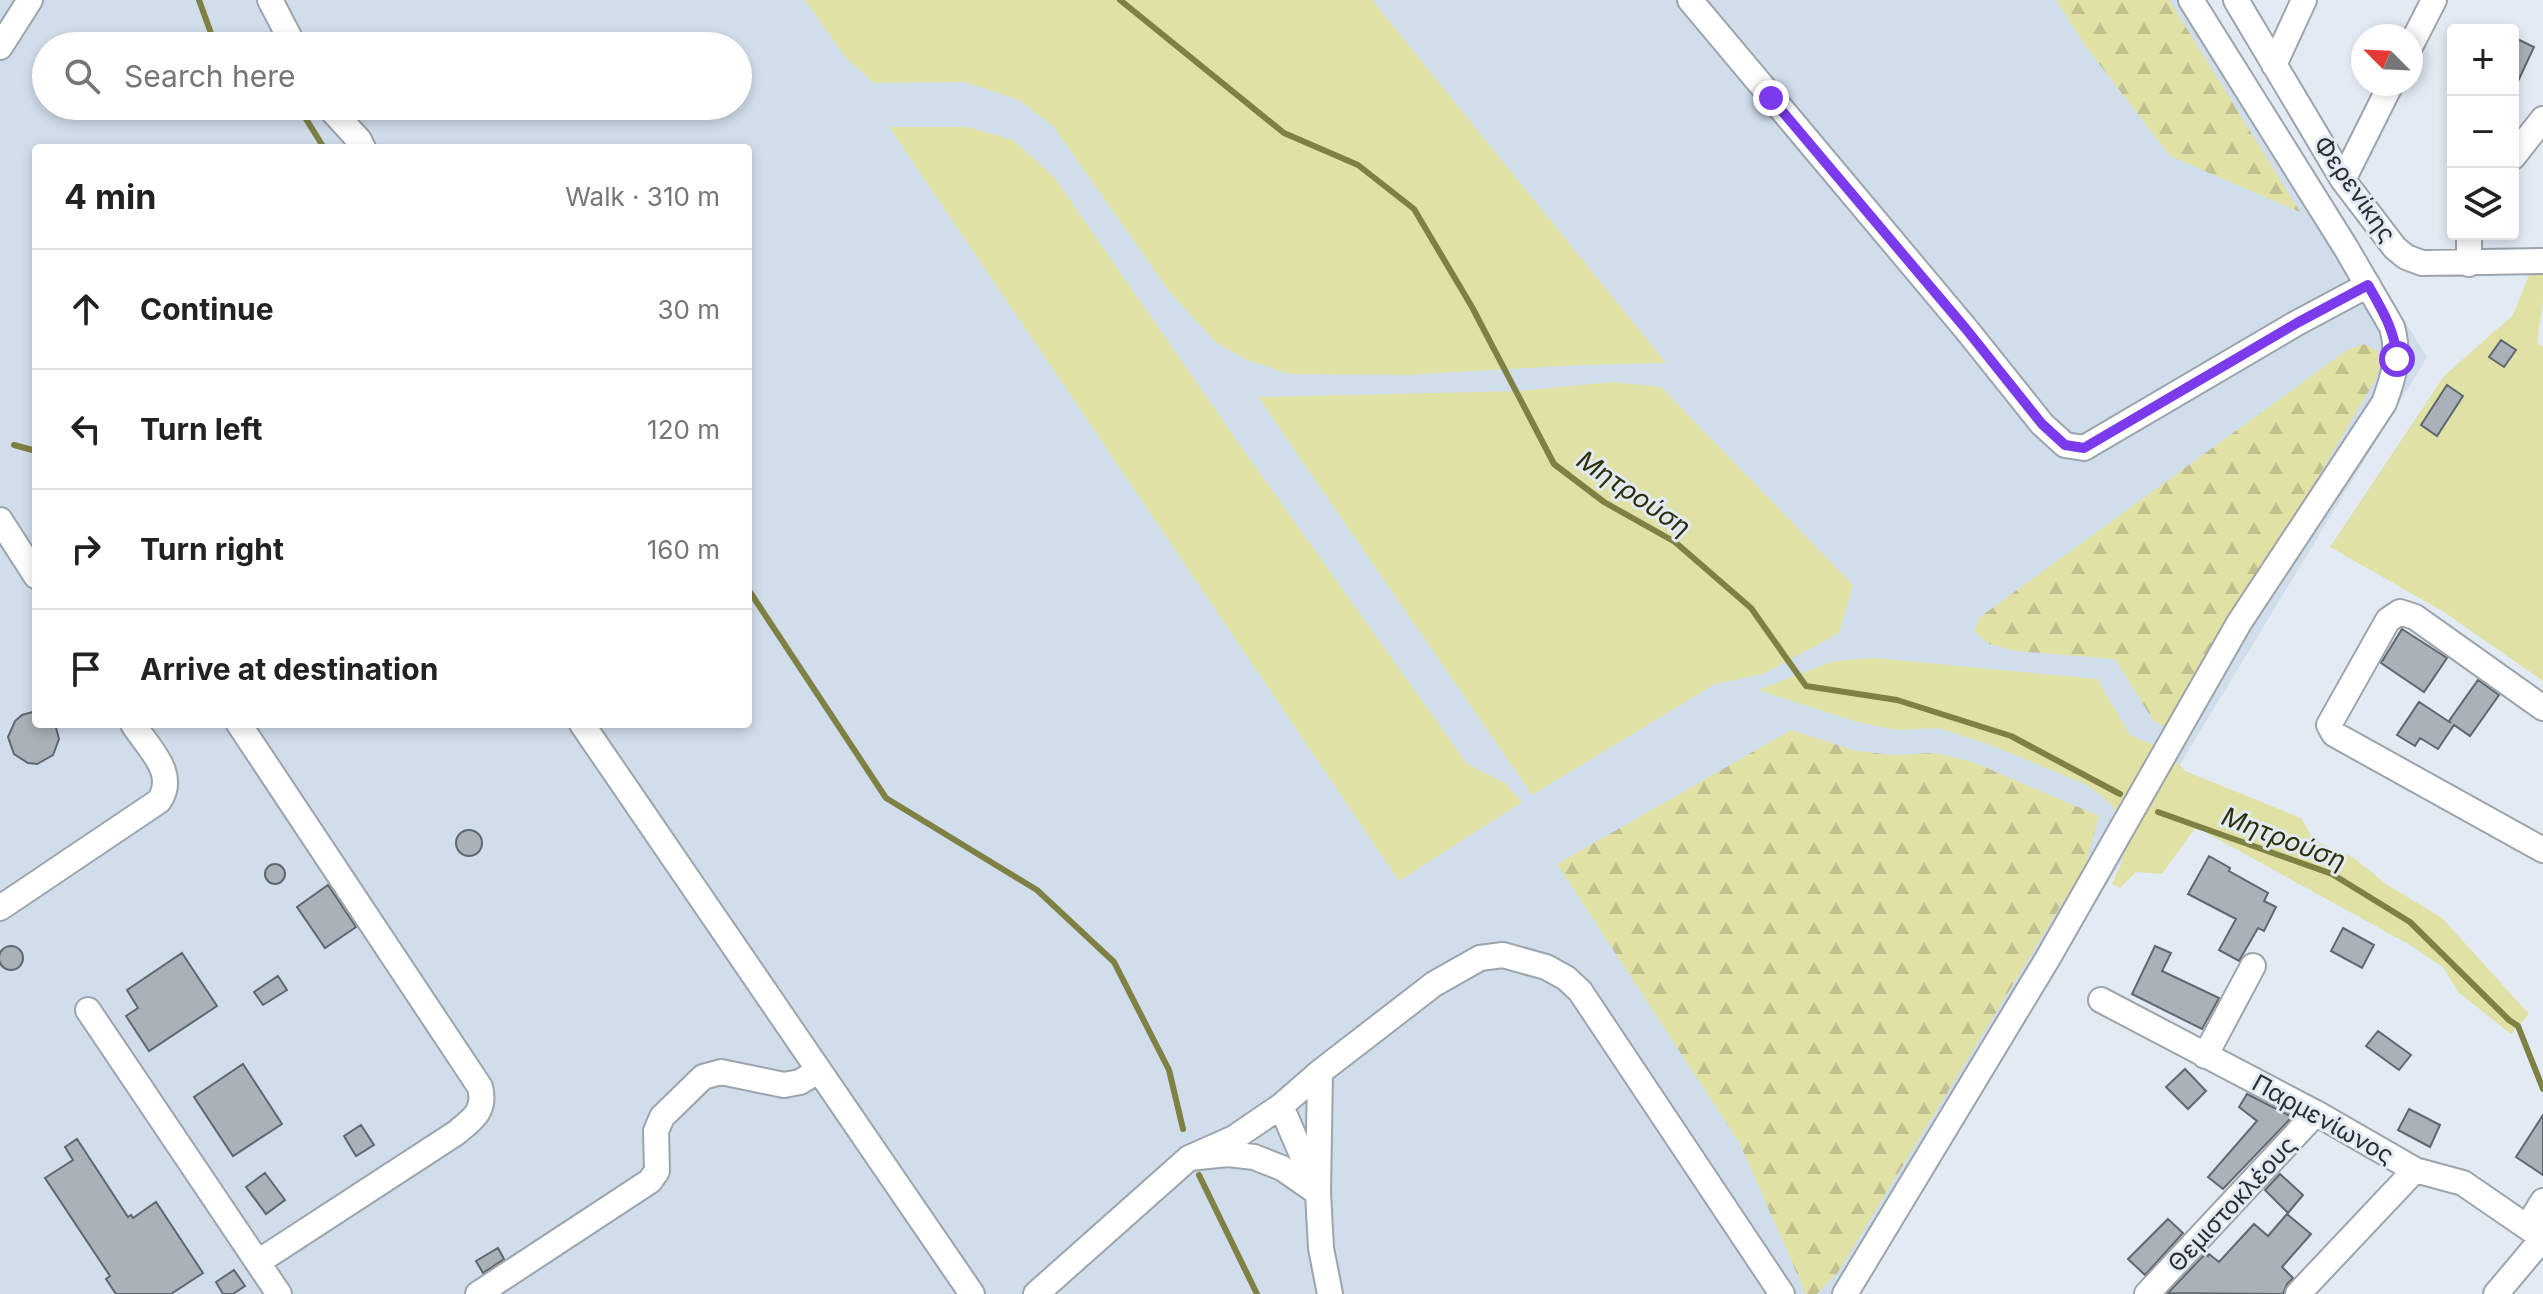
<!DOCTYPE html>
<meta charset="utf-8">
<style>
body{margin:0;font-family:Inter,sans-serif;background:#f2f2f2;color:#222}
.controls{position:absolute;right:24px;top:24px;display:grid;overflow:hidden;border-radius:8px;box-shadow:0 4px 12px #0003}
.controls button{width:72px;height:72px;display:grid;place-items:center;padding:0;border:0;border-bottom:2px solid #e0e0e0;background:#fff;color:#222;font:40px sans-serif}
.compass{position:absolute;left:2351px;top:24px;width:72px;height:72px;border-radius:50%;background:#fff;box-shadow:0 4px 12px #0003;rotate:294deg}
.stop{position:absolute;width:24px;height:24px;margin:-18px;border:6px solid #7c3aed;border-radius:50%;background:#fff}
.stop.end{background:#7c3aed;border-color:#fff;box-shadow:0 2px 8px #0008}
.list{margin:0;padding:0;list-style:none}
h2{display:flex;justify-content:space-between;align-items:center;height:104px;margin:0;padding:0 32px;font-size:34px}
h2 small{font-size:26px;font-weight:400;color:#767676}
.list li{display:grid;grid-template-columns:52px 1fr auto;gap:24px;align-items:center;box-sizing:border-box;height:120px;padding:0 32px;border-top:2px solid #e0e0e0}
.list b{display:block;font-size:30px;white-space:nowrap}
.list em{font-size:26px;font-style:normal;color:#767676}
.icon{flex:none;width:44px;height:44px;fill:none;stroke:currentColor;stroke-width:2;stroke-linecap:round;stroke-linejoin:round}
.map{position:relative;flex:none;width:2543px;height:1294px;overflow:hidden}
.search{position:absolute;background:#fff;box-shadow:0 4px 12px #0003;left:32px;top:32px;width:720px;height:88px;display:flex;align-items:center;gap:20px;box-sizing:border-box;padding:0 28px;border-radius:44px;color:#767676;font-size:30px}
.panel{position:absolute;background:#fff;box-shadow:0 4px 12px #0003;left:32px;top:144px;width:720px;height:584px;border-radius:8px}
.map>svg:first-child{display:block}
.built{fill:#d0ddeb;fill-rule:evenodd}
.green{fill:#dfe1a5}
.forest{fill:url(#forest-firs)}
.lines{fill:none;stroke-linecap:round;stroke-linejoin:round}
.stream{stroke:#7f8144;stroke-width:6}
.building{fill:#a9b1b9;stroke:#60676e;stroke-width:2}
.minor-casing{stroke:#9ca4ac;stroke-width:28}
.minor{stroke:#fff;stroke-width:24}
.route{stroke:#7c3aed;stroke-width:10}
.labels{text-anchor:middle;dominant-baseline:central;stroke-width:6;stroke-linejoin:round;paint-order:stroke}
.street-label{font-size:24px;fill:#2a2d30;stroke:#e2ebf4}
.water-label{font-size:26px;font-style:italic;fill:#2e2e07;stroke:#e2ebf4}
</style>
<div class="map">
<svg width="2543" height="1294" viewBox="0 0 2543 1294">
<defs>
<pattern id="forest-firs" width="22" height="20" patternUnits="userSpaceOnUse" patternTransform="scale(2)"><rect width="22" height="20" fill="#dfe1a5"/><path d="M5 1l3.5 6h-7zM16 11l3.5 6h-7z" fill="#c0c18e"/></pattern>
</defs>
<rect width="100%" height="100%" fill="#e2ebf4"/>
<!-- built -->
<path class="built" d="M0,0H2205L2427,357L1859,1294H0ZM46,46H738V106H46ZM36,148H748V724H36Z"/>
<!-- green -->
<path class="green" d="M805,0H1372L1666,363L1579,365L1408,375L1289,374L1247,360L1215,342L1169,291L1053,126L1019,100L965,82L874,83L845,57Z
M889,127H968L1013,140L1054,177L1242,448L1467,764L1505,783L1522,802L1399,881Z
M2531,270L2543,274V301L2537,343L2543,347V681L2444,612L2330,547L2444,376L2513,315Z
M1612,382L1661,387L1853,585L1839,633L1763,674L1715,684L1532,795L1258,397L1518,391Z
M1874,658L2097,679L2130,735L2167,751L2185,771L2301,818L2314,840L2354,858L2386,884L2442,918L2529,1014L2511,1034L2458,992L2443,967L2410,945L2196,827L2162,874L2136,872L2120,888L2112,884L2123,859L2126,826L2109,802L2087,785L1996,747L1938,728L1895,730L1857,722L1758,690L1834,661Z"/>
<!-- forest -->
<path class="forest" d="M2056,0H2169L2300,212L2170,156L2084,44Z
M2363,344L2377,350L2381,360L2377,377L2169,730L2153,720L2115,659L2015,651L1989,644L1974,631L1980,617L2347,350Z
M1791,730L1856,751L1893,755L1936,753L1975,763L2099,816L2085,866L1838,1272L1817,1294H1806L1740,1144L1557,864Z"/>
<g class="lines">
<!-- stream -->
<path class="stream" d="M199,0L212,36L226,46
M1120,0L1284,133L1358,165L1414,209L1472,307L1554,464L1604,502L1675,542L1751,608L1806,686L1897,700L2011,736L2120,794
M298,106L324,148
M14,445L36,451
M748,589L886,798L1037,890L1114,962L1169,1070L1183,1129
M2158,812L2332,874L2410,922L2509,1020L2518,1026L2543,1089
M1199,1175L1257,1294"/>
</g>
<!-- building -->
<path class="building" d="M2513,37L2534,47L2513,92Z
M2501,340L2516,350L2504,367L2489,357Z
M2447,385L2463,396L2437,436L2421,425Z
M2402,629L2447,658L2424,692L2381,663Z
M2478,680L2499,695L2470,736L2454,725L2438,749L2420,738L2415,746L2397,735L2419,702L2451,723L2449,721Z
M36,711V724H55L59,739L53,755L37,764L28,763L14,754L8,737L15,721L22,715Z
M456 843a13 13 0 1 1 26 0a13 13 0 1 1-26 0Z
M2209,856L2230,868L2229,871L2268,893L2264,901L2276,907L2264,931L2258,928L2239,961L2219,950L2236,919L2188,894Z
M265 874a10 10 0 1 1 20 0a10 10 0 1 1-20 0Z
M328,885L356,927L325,948L297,907Z
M2343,928L2374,945L2362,968L2331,951Z
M-1 958a12 12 0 1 1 24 0a12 12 0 1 1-24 0Z
M2155,946L2171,953L2162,971L2219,998L2202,1029L2132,994Z
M182,953L217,1006L149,1051L126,1016L138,1008L127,990Z
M278,976L287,990L263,1005L254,992Z
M2378,1031L2411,1055L2399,1070L2366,1046Z
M243,1064L282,1124L233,1156L194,1097Z
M2185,1069L2206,1091L2188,1109L2166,1087Z
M2247,1094L2292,1117L2223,1189L2208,1177L2257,1121L2239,1107Z
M2409,1109L2440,1125L2430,1147L2398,1130Z
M2543,1115V1175L2516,1157Z
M361,1125L374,1145L356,1156L344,1136Z
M77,1139L128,1217L131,1215L133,1218L156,1202L203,1273L171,1294H116L106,1279L110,1276L45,1178L73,1160L65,1147Z
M265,1173L285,1200L266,1214L246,1187Z
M2280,1174L2303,1195L2288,1213L2265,1190Z
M2287,1214L2311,1234L2282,1267L2293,1278L2287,1284L2283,1294L2168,1293L2206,1253L2208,1256L2209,1254L2219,1262L2254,1224L2268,1236Z
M2168,1219L2183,1233L2145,1275L2128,1259Z
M498,1248L504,1259L483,1273L476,1261Z
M234,1270L245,1286L233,1294H223L216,1282Z"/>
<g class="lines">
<defs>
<path id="minor" d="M270,0L294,46
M1690,0L1966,329L2042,424L2065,445L2084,448L2297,323L2368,285
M2236,0L2343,180L2395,248L2406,257L2422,263L2543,261
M2411,45L2434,0
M0,47L30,0
M2274,65L2304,0
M328,106L359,140L363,148
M2513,157L2543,119
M2343,180L2391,84
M2469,264V234
M0,520L36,576
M2543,708L2415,617L2400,612L2388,620L2329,725L2334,734L2543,850
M239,724L480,1087C486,1111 473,1119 456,1133L258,1262
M582,724L972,1294
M0,908L159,801C178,773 148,748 133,724
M2101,1000L2316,1113L2415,1170L2463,1183L2543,1238
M88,1010L279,1294
M2205,1056L2253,966
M1281,1106L1314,1183
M1189,1158L1234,1138L1281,1106L1320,1072L1434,984L1480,958L1503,955L1546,967L1566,978L1580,991L1782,1294
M1318,1193L1320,1072
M2527,1227L2543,1201
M478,1294L650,1181L657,1171L656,1131L662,1117L703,1077L721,1072L784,1085L800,1082L818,1071
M1036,1294L1189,1158L1228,1154L1254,1157L1282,1168L1318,1193L1321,1248L1330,1294
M1845,1294L2048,958L2239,623L2384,403C2394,376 2400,356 2392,327L2346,248L2191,0
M2147,1294L2316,1113
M2298,1294L2415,1170
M2496,1294L2543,1238"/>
</defs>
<!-- minor casing -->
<use href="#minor" class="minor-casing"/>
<!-- minor -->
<use href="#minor" class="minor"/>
</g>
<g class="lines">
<!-- route -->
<path class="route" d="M1771,98L1966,329L2042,424L2065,445L2084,448L2297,323L2368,285C2382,310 2395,330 2397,359"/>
</g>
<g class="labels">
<!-- street labels -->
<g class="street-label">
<text transform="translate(2355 189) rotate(55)">Φερενίκης</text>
<text transform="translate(2323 1119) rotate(29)">Παρμενίωνος</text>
<text transform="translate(2232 1204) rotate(-47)">Θεμιστοκλέους</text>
</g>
<!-- water labels -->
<g class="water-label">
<text transform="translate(1634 493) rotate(34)">Μητρούση</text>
<text transform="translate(2284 838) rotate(21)">Μητρούση</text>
</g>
</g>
</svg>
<div class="controls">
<button>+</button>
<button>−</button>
<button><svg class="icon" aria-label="layers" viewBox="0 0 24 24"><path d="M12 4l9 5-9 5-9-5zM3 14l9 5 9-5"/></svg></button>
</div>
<svg class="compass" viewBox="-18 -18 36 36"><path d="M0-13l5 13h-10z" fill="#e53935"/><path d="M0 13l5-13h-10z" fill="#767676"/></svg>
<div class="stop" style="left:2397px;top:359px"></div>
<div class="stop end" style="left:1771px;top:98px"></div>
<div class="search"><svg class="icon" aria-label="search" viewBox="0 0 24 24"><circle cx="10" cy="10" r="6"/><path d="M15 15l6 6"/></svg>Search here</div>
<section class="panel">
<h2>4 min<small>Walk · 310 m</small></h2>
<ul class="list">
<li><svg class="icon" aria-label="ahead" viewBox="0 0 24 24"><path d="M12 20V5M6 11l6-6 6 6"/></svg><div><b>Continue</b></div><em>30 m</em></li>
<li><svg class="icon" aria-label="left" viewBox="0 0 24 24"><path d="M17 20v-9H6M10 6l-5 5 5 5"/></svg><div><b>Turn left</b></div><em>120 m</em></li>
<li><svg class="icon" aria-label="right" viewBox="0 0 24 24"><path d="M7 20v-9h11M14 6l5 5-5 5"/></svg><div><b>Turn right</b></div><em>160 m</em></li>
<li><svg class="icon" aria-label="arrive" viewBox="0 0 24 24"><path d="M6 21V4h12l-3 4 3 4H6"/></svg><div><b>Arrive at destination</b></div></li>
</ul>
</section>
</div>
